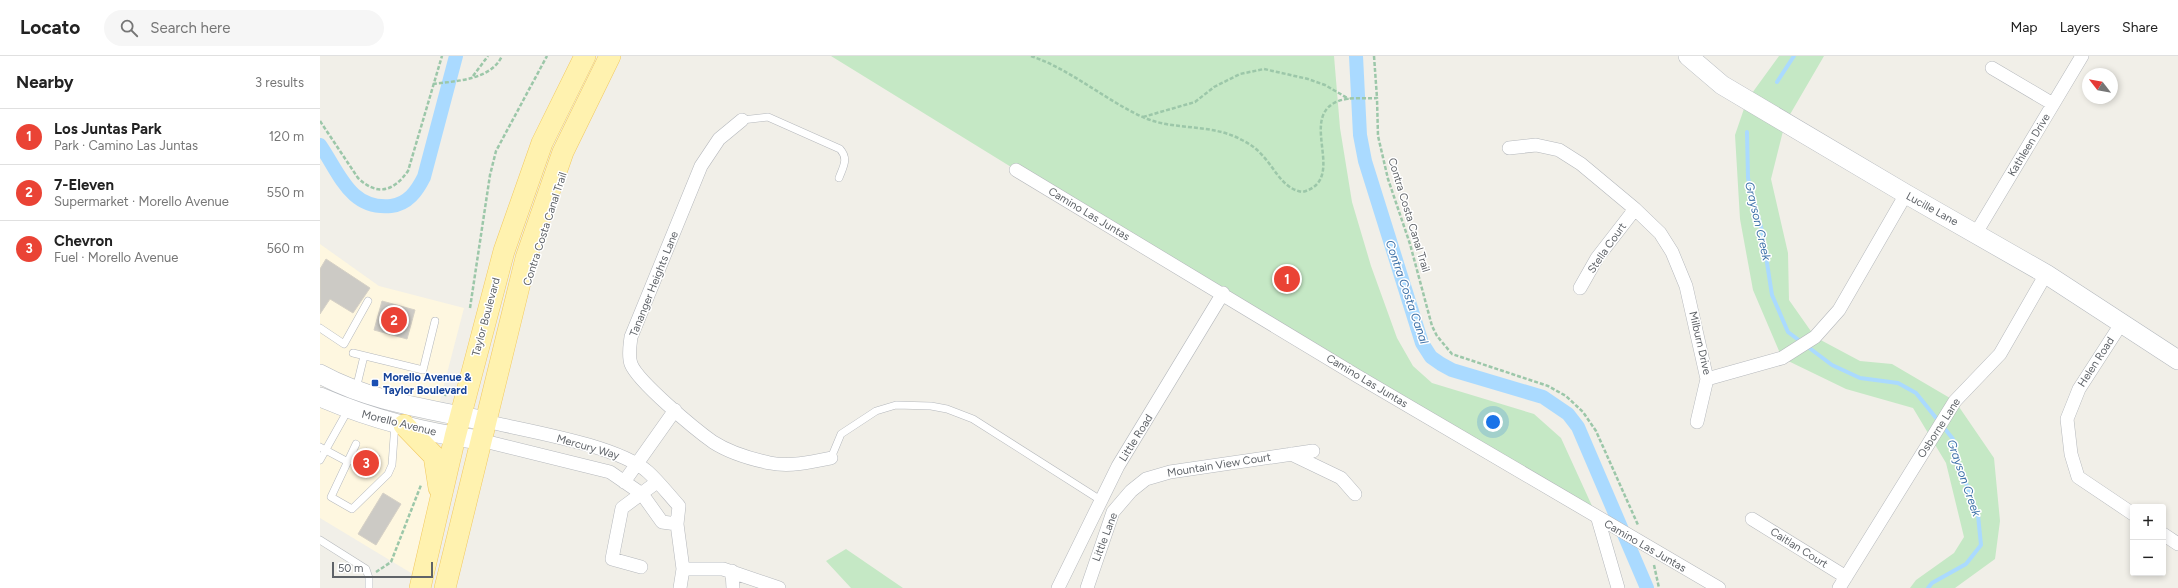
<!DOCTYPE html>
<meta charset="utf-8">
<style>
body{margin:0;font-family:Figtree,sans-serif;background:#f6f6f6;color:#222}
.controls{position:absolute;right:12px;bottom:12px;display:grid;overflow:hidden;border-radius:4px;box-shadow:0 2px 6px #0003}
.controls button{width:36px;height:36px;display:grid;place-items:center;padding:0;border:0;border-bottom:1px solid #e0e0e0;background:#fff;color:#222;font:20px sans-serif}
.compass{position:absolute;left:1762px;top:12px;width:36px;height:36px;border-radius:50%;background:#fff;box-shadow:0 2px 6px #0003;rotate:301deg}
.scale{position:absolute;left:12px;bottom:10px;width:101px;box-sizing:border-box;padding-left:4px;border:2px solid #5f6368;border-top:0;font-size:11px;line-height:14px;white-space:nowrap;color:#5f6368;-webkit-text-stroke:3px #fff;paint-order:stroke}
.you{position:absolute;left:1173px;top:366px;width:14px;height:14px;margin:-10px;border:3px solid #fff;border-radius:50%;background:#1a73e8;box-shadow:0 0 0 6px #1a73e833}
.badge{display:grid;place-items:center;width:26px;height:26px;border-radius:50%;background:#ea4335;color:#fff;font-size:13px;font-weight:700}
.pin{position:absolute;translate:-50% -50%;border:2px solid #fff;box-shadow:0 1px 4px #0006}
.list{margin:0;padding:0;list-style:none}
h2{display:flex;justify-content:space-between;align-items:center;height:52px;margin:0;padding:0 16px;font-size:17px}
h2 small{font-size:13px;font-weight:400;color:#767676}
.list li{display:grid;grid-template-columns:26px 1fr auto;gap:12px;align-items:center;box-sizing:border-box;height:56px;padding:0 16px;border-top:1px solid #e0e0e0}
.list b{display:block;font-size:15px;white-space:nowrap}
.list p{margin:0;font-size:13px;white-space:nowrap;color:#767676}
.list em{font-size:13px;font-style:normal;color:#767676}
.icon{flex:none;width:22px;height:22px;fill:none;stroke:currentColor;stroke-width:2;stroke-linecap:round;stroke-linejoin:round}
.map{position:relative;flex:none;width:1858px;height:532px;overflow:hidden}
header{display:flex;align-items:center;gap:24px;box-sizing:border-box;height:56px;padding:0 20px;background:#fff;border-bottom:1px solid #e0e0e0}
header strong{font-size:19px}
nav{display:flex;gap:22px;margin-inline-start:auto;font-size:14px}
.search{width:280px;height:36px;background:#f6f6f6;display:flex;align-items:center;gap:10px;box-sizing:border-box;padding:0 14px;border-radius:22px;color:#767676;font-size:15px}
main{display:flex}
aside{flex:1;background:#fff}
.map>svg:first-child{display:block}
.commercial{fill:#fef7e0}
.green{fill:#c5e8c5}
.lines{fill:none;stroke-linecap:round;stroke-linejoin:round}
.stream{stroke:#aadaff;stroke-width:4}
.canal{stroke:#aadaff;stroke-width:14}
.building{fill:#cccac5;stroke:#d6d1c6}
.lane-casing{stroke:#b5b8bc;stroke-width:8}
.street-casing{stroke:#b5b8bc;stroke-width:14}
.secondary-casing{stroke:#b6babf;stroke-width:20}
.primary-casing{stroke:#f2c960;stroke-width:22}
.path{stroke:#9cc7a9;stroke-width:2.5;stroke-dasharray:4 2;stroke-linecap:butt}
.lane{stroke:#fff;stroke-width:7}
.street{stroke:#fff;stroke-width:13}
.secondary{stroke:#fff;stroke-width:19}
.primary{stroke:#fff2af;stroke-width:21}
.transit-dot{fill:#1a4fb4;stroke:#fff;stroke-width:1.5}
.labels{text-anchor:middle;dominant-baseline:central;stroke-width:3;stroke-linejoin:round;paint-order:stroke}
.street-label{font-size:11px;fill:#5f6368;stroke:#fff}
.transit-label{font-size:11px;font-weight:bold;fill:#164399;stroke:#fff;text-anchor:start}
.water-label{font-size:12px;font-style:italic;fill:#4174aa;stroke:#fff}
</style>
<header>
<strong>Locato</strong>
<div class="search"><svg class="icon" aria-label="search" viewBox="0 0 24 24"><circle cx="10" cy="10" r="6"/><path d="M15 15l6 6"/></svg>Search here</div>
<nav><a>Map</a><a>Layers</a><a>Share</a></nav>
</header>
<main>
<aside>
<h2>Nearby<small>3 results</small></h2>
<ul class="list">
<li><span class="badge">1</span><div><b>Los Juntas Park</b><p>Park · Camino Las Juntas</p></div><em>120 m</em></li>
<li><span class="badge">2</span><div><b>7-Eleven</b><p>Supermarket · Morello Avenue</p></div><em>550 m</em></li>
<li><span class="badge">3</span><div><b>Chevron</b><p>Fuel · Morello Avenue</p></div><em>560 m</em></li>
</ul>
</aside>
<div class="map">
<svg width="1858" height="532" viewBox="0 0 1858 532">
<rect width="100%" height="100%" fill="#f1efe8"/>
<!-- commercial -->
<path class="commercial" d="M0,188L59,230L144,252L117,356L0,318Z
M0,341L100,384L121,444L101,523L0,462Z"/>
<!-- green -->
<path class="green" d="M511,0H1014L1020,72L1032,146L1051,210L1077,282L1093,310L1112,327L1214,358L1241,382L1278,463L696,114Z
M1459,0H1504L1465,67L1451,123L1468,197L1469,244L1495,281L1540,305L1572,308L1635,345L1674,402L1680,465L1675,503L1635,532H1590L1596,524L1634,497L1644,481L1626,407L1593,352L1526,333L1462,302L1433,234L1420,163L1415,79L1427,44Z
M526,493L583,532H531L506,505Z"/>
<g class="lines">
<!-- stream -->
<path class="stream" d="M1457,26L1474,0
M1427,76L1428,122L1442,175L1452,239L1468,276L1512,309L1540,322L1578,327L1596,337L1633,383L1638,406L1658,459L1661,489L1646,508L1612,527L1608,532"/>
<!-- canal -->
<path class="canal" d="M1036,0L1040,79L1045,105L1102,287L1111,301L1121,308L1132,314L1223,341L1248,358L1258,371L1327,532
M0,89C20,118 30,154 71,150C88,148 97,135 104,121L136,0"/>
</g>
<!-- building -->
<path class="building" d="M6,203L50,232L33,257L10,243L0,258V213Z
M62,245L95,254L87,283L54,274Z
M46,392L60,400L47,422L33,413Z
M63,437L81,448L56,489L38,478Z"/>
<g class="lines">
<defs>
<path id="lane" d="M422,64L448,61L520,93C529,103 523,111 519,122
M0,272L24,288L48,245
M33,297L103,314L115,265
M36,333L44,300
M36,388L11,441L32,453L68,418L72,409L75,367
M0,391L28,406
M511,402L521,378L556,355L576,349L611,350L627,353L653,363L782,445
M0,404L28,354
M0,484L46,513L49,522V532"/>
<path id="street" d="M1672,12L1733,48
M422,64L399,83L381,110L311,281C310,289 308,300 311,308C318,326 376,374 393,386C410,397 431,403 450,407C470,411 492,406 511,402
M1189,92L1216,89L1239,94L1261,108L1315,153L1340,177L1352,196L1366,230L1387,323L1377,366
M696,114L1039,321L1399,532
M1656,177L1762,0
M1260,232L1277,202L1315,153
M1801,268L1759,333L1747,363L1751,398L1758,421L1813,458
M1387,323L1462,302L1495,281L1519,254L1586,138
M165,365C207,375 297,389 328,416C339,426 349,439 359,450L357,468L363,513L360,532
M160,384L290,416L322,438L342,466L357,468
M971,398L1021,422L1035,438
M304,426L355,354
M1278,463L1298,532
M1432,463L1526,521
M1843,478L1858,488
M321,511L292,503L302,452L337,426
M363,513H403L459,532
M412,515L413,532
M738,532L798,410L903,237
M767,532L793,456L811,435L826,423L850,416L993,395
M1519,532L1635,345L1680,298L1726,218"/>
<path id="secondary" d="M1368,0L1402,29L1586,138L1726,218L1858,304
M0,318C51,346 110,353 165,365
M0,341C51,363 105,377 160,384"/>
<path id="primary" d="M84,369L114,400L119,432
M100,532L135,381L184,195L222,87L265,0
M125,532L206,202L243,96L290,0"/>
</defs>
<!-- lane casing -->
<use href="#lane" class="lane-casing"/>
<!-- street casing -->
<use href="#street" class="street-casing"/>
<!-- secondary casing -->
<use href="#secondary" class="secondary-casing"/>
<!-- primary casing -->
<use href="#primary" class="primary-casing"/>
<!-- path -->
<path class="path" d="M711,0C752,14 786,45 825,62C856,75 891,67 922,84C930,88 937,93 943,100C956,114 962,132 982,136C1028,125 980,66 1014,47C1027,40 1043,43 1057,42L1058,80L1068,123L1090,188L1112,270L1117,280L1132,298L1228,330L1246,340L1263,356L1276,375L1318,469
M1054,0L1057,42
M153,20L168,0
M113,28C136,25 171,24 182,0
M823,61L875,46L894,31L920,18L944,13L988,23L1005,29L1029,43
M0,65L38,122C57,140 73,136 88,115L122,0
M150,252L170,119L176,95L227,0
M125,340L130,331
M1334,509L1339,532
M56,516L71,506L101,429"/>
<!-- lane -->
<use href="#lane" class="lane"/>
<!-- street -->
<use href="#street" class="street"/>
<!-- secondary -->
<use href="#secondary" class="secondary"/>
<!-- primary -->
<use href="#primary" class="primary"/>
</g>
<!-- markers -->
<rect class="transit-dot" x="51" y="323" width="8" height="8" rx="2"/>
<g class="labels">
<!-- street labels -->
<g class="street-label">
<text transform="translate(1709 89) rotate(-59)">Kathleen Drive</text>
<text transform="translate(1612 153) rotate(29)">Lucille Lane</text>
<text transform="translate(769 158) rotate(31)">Camino Las Juntas</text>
<text transform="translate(1089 159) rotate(73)">Contra Costa Canal Trail</text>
<text transform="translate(225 173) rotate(-72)">Contra Costa Canal Trail</text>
<text transform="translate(1287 192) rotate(-55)">Stella Court</text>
<text transform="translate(334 228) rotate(-68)">Tananger Heights Lane</text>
<text transform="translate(166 261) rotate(-75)">Taylor Boulevard</text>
<text transform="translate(1380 287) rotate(77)">Milburn Drive</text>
<text transform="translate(1776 306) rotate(-57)">Helen Road</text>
<text transform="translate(1047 325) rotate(31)">Camino Las Juntas</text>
<text transform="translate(79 367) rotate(14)">Morello Avenue</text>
<text transform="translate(1619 372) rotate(-57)">Osborne Lane</text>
<text transform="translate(816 382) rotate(-58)">Little Road</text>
<text transform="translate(268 391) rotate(16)">Mercury Way</text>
<text transform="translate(899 409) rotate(-9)">Mountain View Court</text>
<text transform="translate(785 481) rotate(-69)">Little Lane</text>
<text transform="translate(1325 490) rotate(30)">Camino Las Juntas</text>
<text transform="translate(1479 492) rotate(32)">Caitlan Court</text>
</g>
<!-- transit labels -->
<g class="transit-label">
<text x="63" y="321">Morello Avenue &amp;<tspan x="63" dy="13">Taylor Boulevard</tspan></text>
</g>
<!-- water labels -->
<g class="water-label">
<text transform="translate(1438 165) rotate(77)">Grayson Creek</text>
<text transform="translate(1087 236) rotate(71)">Contra Costa Canal</text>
<text transform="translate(1644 422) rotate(71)">Grayson Creek</text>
</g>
</g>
</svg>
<div class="controls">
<button>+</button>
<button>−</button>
</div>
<svg class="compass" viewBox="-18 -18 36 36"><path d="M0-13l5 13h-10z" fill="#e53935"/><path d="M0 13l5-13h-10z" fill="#767676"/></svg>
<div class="scale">50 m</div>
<div class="you"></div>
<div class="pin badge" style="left:967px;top:223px">1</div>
<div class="pin badge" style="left:74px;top:264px">2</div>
<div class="pin badge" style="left:46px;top:407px">3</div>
</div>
</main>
